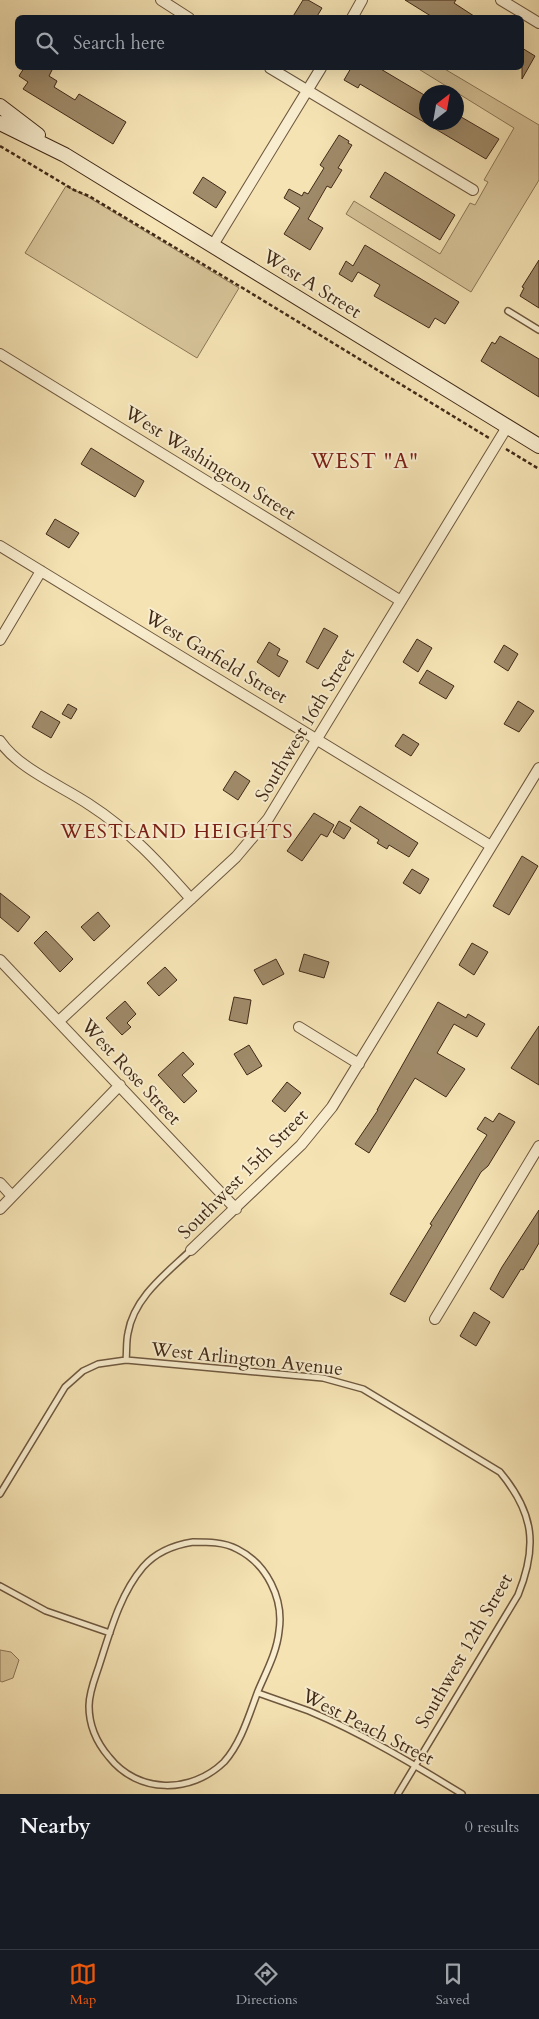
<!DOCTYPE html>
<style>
body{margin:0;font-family:Cardo,serif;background:#20242c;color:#f1f3f6}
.compass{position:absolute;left:419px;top:85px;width:45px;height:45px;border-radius:50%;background:#171b24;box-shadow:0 5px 20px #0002;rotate:31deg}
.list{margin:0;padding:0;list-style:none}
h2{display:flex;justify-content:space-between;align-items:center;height:65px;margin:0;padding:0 20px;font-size:21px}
h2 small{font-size:16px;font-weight:400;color:#9ea1a6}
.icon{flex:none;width:28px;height:28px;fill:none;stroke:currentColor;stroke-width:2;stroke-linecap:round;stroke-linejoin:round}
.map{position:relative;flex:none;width:539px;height:1794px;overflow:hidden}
.search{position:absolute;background:#171b24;box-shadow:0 5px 20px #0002;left:15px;right:15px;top:15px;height:55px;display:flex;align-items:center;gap:12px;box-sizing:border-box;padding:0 18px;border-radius:8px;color:#9ea1a6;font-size:19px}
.sheet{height:155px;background:#171b24}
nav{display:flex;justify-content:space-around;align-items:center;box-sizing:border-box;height:70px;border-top:1px solid #363941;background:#171b24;font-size:14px;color:#9ea1a6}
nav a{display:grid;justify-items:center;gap:2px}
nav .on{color:#ea580c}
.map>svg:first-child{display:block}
.green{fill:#d7c499;stroke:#8c7758}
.building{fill:#9f8a69;stroke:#422a18}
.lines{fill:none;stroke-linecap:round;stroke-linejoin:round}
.service-casing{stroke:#6f583f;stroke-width:8}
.minor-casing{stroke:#6f583f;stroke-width:12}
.secondary-casing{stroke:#422a18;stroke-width:16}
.path{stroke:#422a18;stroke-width:2.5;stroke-dasharray:4 2.5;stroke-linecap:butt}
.service{stroke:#f8edce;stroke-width:5}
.minor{stroke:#f8edce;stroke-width:10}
.secondary{stroke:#f8edce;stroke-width:14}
.labels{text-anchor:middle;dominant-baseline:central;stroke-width:4;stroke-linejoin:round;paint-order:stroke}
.street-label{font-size:19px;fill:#422a18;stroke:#f8edce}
.neighbourhood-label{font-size:20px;letter-spacing:1px;fill:#7a1f14;stroke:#f8edce}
.quarter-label{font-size:21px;letter-spacing:1px;fill:#7a1f14;stroke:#f8edce}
</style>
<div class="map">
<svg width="539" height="1794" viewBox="0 0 539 1794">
<rect width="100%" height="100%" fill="#f5e3b4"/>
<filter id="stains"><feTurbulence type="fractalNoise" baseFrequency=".004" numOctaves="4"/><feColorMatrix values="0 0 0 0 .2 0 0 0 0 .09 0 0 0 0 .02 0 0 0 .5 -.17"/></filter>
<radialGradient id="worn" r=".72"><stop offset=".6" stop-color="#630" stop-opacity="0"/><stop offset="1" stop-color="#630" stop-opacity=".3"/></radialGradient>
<!-- green -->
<path class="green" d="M417,68H443L539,125V180L471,292L346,214L354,201L440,254L470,203L475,205L488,182L484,180L514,128Z
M66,186L88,197L239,288L197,358L25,253Z
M0,1650L11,1652L19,1660L13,1678L2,1682L0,1681Z"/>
<!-- building -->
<path class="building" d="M303,0H308L322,8L316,18H292Z
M405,0H456L454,3L477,18H434Z
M522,48L535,56L522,79Z
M24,68H53L49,76L57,81L54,87L75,100L79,94L126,122L113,144L23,89L28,82L19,76Z
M351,68H379L426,96V122H456V114L499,139L486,159L360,84L358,88L344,80Z
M339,135L349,141L348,143L352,145L338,168L342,170L331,188L327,186L308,219L323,228L310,250L284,234L300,208L284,198L289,189L302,196L304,192L308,194L324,168L320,165Z
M385,172L455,215L440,240L370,197Z
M203,177L226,192L216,208L193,193Z
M365,245L459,302L445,324L435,318L429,328L374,296L380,285L358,272L352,282L339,274L346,261L353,266Z
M539,260V308L520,296L524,288L522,287Z
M500,336L539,359V397L481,361L492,342L495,344Z
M91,448L144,481L135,497L81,464Z
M55,519L79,533L69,548L46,534Z
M324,628L338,636L318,669L306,662Z
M417,639L432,648L418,672L403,662Z
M269,642L280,649L277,655L288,661L279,677L257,662Z
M504,645L518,654L508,671L494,662Z
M427,670L454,686L446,699L419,683Z
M518,701L534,711L519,732L504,724Z
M68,704L77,709L71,719L62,714Z
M41,711L60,722L51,738L32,727Z
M403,734L419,744L411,756L395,746Z
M235,771L250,781L238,800L223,790Z
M360,806L418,843L409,857L389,845L387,849L377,843L379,840L350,821Z
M314,813L334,825L327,837L321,834L302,861L287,851Z
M339,821L351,828L344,839L333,832Z
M522,856L538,866L509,915L493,906Z
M412,869L429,879L420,894L403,883Z
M0,893L30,917L18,932L0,917Z
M98,912L110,926L94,941L81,927Z
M46,931L73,959L60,972L34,943Z
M472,943L488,952L474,975L459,965Z
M304,954L329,962L324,978L299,971Z
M276,959L284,974L263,985L254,970Z
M165,967L177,980L159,996L147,983Z
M234,997L251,1000L247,1024L229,1020Z
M125,1001L136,1014L127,1023L131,1027L122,1035L106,1018Z
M438,1002L466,1018L468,1014L485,1024L477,1037L454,1024L437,1053L465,1069L446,1097L415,1078L369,1153L355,1144L378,1110H377Z
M539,1026V1085L511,1068Z
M249,1045L262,1066L247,1075L234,1054Z
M183,1052L194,1064L182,1075L197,1091L184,1103L158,1075Z
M287,1082L301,1093L285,1112L272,1101Z
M499,1113L515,1122L488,1166L481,1172L405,1302L390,1294L432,1225L430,1224L487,1135L477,1129L485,1117L493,1122Z
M539,1210V1243L523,1270L521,1269L503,1298L490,1289L502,1267Z
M474,1312L490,1322L476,1346L460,1336Z"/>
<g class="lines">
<defs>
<path id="service" d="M508,311L539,330
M126,1360C127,1351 126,1342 128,1333C134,1297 167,1273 191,1250
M0,1494L65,1387L83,1371L98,1364L126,1360L323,1378L363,1389L500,1472C534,1513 538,1546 518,1595L398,1794
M193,1542C208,1542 224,1542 237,1549C267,1564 284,1599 279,1631C277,1652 266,1672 258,1691C249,1715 241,1743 224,1762C191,1794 138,1794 109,1757C97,1743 89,1725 89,1706C89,1692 95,1678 99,1666C110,1632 120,1594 143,1567C156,1552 174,1545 193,1542Z
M0,1586L46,1611L110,1633
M258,1693C275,1699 292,1705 309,1711C362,1733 413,1764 462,1794"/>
<path id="minor" d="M161,0L189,18
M501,0L539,23
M352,18L362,0
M270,68L473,190
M213,245L321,68
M0,354L401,601
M0,546L491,846
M0,640L41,571
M0,741C19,769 62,786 90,805C129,830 160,864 191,899
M0,960L236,1209
M59,1021L236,857L268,819L507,427
M299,1027L359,1064
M0,1183L12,1196
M0,1209L120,1085
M191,1250L301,1145L332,1107L539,768
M435,1319L539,1146"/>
<path id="secondary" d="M0,106L38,135
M0,123L65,155L539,446"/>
</defs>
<!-- service casing -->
<use href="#service" class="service-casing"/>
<!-- minor casing -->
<use href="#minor" class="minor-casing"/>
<!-- secondary casing -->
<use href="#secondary" class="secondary-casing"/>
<!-- path -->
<path class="path" d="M0,146L74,190L89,196L241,287L489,438
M506,449L539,469"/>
<!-- service -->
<use href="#service" class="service"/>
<!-- minor -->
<use href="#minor" class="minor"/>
<!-- secondary -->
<use href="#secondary" class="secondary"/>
</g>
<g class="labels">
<!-- street labels -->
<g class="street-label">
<text transform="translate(312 284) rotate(32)">West A Street</text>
<text transform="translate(210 463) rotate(32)">West Washington Street</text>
<text transform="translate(216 657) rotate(31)">West Garfield Street</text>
<text transform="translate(305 725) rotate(-59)">Southwest 16th Street</text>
<text transform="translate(131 1072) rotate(47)">West Rose Street</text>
<text transform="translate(243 1174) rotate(-45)">Southwest 15th Street</text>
<text transform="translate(247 1359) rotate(6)">West Arlington Avenue</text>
<text transform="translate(464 1651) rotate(-60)">Southwest 12th Street</text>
<text transform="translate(368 1727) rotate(27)">West Peach Street</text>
</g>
<!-- neighbourhood labels -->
<g class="neighbourhood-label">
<text x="177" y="831">WESTLAND HEIGHTS</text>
</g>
<!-- quarter labels -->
<g class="quarter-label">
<text x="365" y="461">WEST "A"</text>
</g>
</g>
<rect width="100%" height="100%" filter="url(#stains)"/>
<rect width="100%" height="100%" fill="url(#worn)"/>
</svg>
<svg class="compass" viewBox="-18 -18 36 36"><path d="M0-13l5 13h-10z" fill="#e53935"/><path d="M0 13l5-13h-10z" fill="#9ea1a6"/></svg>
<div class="search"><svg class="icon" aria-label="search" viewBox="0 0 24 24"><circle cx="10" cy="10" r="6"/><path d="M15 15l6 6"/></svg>Search here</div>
</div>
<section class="sheet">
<h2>Nearby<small>0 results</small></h2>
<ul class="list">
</ul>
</section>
<nav>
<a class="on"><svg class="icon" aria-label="map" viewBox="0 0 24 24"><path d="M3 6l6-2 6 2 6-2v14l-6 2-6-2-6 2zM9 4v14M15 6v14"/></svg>Map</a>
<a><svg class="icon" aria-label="directions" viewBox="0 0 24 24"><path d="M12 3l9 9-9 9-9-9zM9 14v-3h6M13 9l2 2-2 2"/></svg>Directions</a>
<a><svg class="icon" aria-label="saved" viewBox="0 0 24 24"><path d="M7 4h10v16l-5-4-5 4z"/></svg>Saved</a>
</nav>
